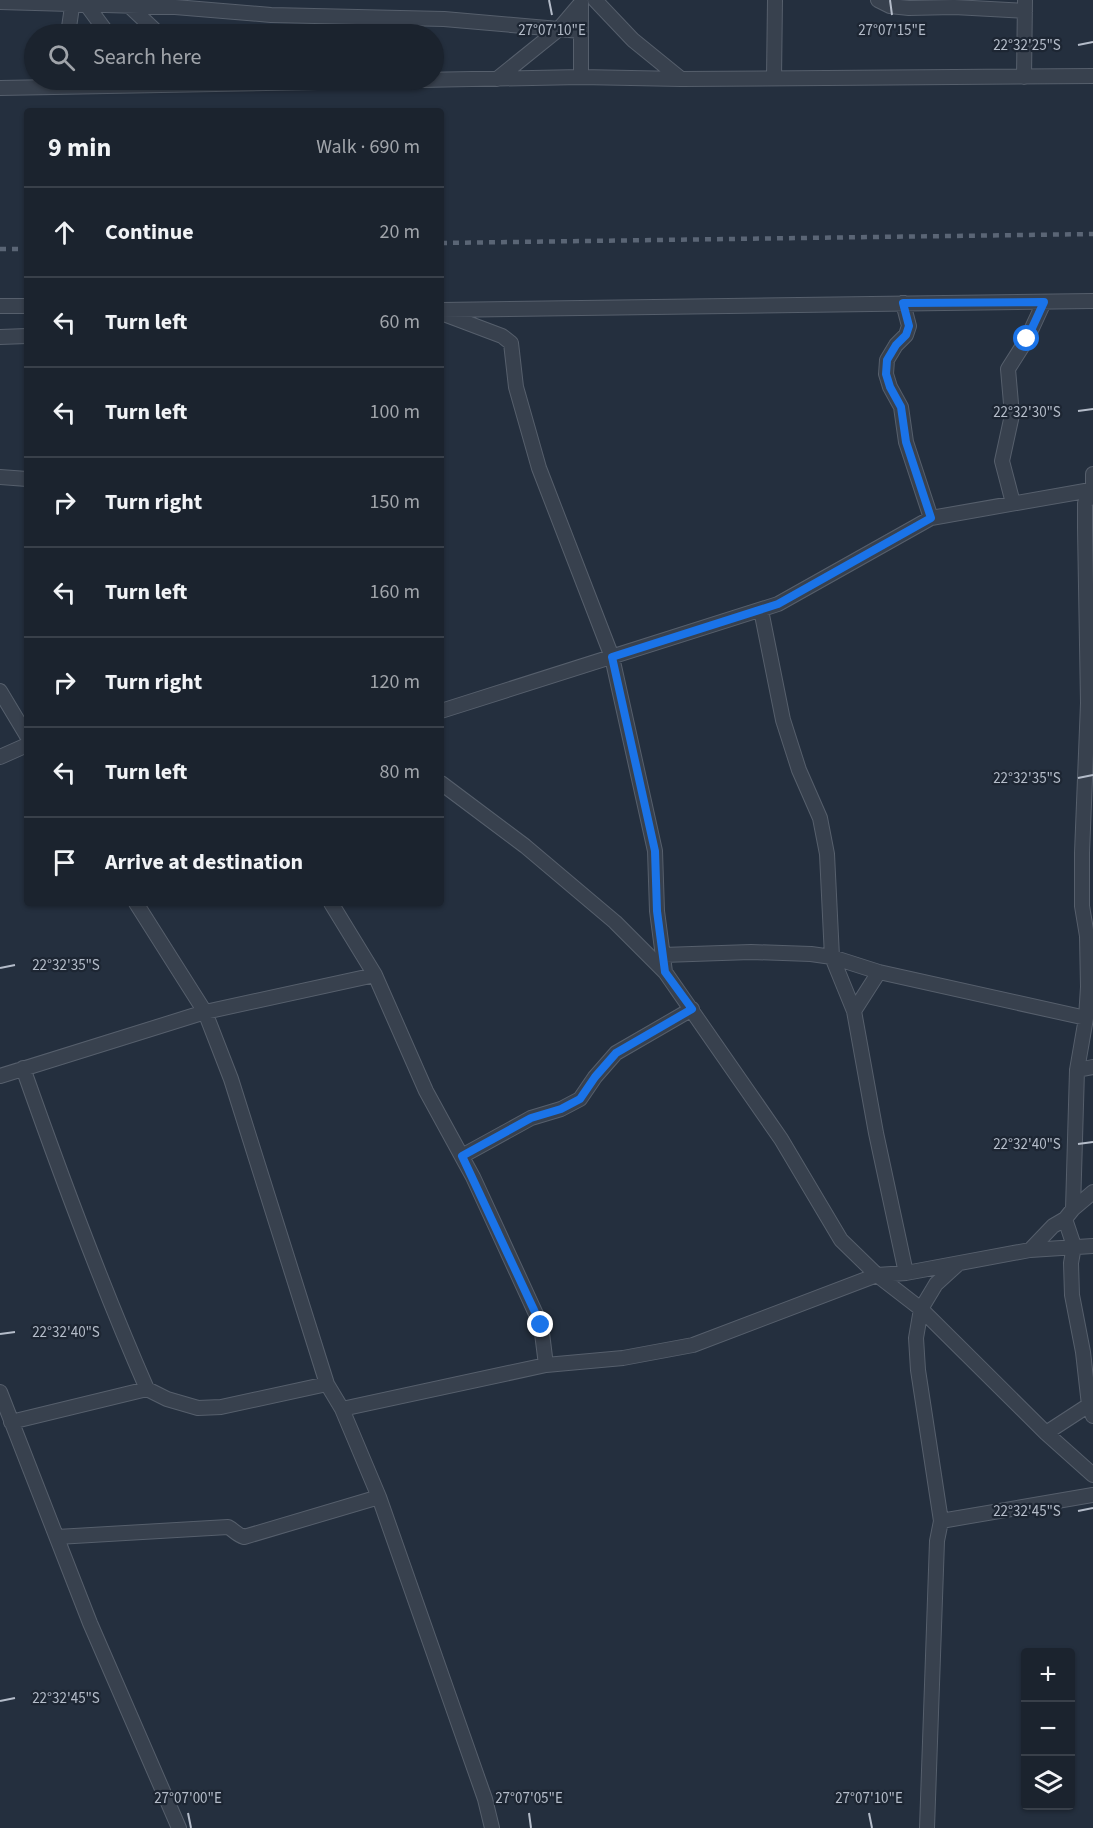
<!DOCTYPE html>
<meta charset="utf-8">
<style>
body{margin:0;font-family:"Source Sans 3",sans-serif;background:#242b36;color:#f1f3f6}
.controls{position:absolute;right:18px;bottom:18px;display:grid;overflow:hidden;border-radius:6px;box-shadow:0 2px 4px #0004}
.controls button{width:54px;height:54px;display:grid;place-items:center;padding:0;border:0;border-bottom:2px solid #39404a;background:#1b232e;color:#f1f3f6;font:30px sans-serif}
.stop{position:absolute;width:18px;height:18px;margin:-14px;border:4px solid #1a73e8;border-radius:50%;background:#fff}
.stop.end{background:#1a73e8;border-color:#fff;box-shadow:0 2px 6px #0008}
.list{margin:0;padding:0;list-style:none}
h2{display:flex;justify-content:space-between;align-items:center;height:78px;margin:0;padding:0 24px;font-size:26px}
h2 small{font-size:20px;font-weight:400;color:#a0a4aa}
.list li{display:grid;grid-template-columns:39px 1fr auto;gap:18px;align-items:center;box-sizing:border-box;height:90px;padding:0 24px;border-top:2px solid #39404a}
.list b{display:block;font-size:22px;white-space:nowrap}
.list em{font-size:20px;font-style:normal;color:#a0a4aa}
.icon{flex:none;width:33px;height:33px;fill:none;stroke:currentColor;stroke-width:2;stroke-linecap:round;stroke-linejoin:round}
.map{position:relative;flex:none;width:1093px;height:1828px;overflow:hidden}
.search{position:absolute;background:#1b232e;box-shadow:0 2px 4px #0004;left:24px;top:24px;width:420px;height:66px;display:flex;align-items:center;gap:15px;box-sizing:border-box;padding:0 21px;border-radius:33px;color:#a0a4aa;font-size:22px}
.panel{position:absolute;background:#1b232e;box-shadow:0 2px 4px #0004;left:24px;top:108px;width:420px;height:798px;border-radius:6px}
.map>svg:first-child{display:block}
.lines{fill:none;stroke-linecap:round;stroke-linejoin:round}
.minor-casing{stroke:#565f6c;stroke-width:16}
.minor{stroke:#38414e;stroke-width:14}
.rail{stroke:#5a6575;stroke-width:4.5;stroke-dasharray:6 6;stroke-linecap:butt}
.route{stroke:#1a73e8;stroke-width:8}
.ticks{fill:none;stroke:#b4bcc9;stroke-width:2}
.ticks-label{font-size:15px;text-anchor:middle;fill:#b4bcc9;stroke:#1d2633;stroke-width:4.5;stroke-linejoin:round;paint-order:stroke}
</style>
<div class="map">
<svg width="1093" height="1828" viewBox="0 0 1093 1828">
<rect width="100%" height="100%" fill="#242f3e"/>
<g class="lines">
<defs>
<path id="minor" d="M83,0L108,34
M595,0L633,40L681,79
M878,0L890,6L909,8L954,7L1025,11
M0,2L175,7L271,15L444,19L581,31
M581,2V77
M126,3L159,34
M68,34L73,0
M1024,77L1025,0
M774,78L775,0
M497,79L559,29L581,3
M0,88L581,77L681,79L1093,76
M903,303L909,326L906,335L896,345L887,360L886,374L890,387L901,407L906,442L931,518
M0,306H27
M441,310L1093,301
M441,313L502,336L511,343L516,387L539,468L612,657L655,851L657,911L665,972
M0,337L27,336
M0,477L27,479
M1093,492V474
M1013,503L1002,461L1012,415L1008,369L1027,339L1044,302
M761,610L783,720L799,770L820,818L827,854L832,957L854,1011L876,1133L906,1273
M0,691L27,736
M441,711L778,604L931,518L1085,491L1093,492L1085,503V528L1088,703L1082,853V906L1087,936L1088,987L1086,1018L1077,1070L1073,1209L1065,1219L1053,1226L1030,1250
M0,757L27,745
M441,783L525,846L615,922L665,972L781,1139L841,1240L877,1275L921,1309L916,1338L918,1370L941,1521L937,1541L927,1828
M136,903L205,1012L231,1079L327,1384L342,1409L379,1497L485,1799L492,1828
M331,903L375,975L426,1091L473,1177L541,1325L546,1365
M663,955L751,952L811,954L832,957L879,972L1086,1018
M854,1011L879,972
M23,1068C61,1176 101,1284 147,1389
M1077,1070L1093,1067
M0,1076L205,1012L375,975
M462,1156L531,1118L561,1109L580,1099L595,1077L616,1053L692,1009
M1073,1209L1093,1192
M1065,1219L1074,1246L1071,1263L1072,1295L1083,1352L1089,1405L1093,1416
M958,1264L936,1284L921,1309L1046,1433L1093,1475
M0,1392L90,1623L179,1828
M342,1409L546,1365L623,1358L693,1345L877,1275L906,1273L1030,1250L1093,1246
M11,1422L147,1389L167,1399L198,1408L221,1407L327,1384
M1046,1433L1089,1405
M941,1521L1093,1495
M57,1537L228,1527C234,1530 237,1535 244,1537L379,1497"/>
</defs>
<!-- minor casing -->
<use href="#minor" class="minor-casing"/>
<!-- minor -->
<use href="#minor" class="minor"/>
<!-- rail -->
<path class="rail" d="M441,243L1093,234
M0,249H27"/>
</g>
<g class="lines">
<!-- route -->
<path class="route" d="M541,1325L462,1156L531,1118L561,1109L580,1099L595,1077L616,1053L692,1009L665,972L657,911L655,851L612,657L778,604L931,518L906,442L901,407L890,387L886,374L887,360L896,345L906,335L909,326L903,303L1044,302L1027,339"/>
</g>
<!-- ticks -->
<path class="ticks" d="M549,0L552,15M890,0L892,15M1078,45L1093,42M1078,411L1093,409M1078,778L1093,775M0,968L15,965M1078,1144L1093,1142M0,1334L15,1332M1078,1511L1093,1508M0,1701L15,1698M188,1813L191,1828M529,1813L531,1828M869,1813L872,1828"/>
<g class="ticks-label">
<text x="552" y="35">27°07'10"E</text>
<text x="892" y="35">27°07'15"E</text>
<text x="1027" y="50">22°32'25"S</text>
<text x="1027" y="417">22°32'30"S</text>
<text x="1027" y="783">22°32'35"S</text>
<text x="66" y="970">22°32'35"S</text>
<text x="1027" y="1149">22°32'40"S</text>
<text x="66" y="1337">22°32'40"S</text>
<text x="1027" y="1516">22°32'45"S</text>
<text x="66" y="1703">22°32'45"S</text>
<text x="188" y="1803">27°07'00"E</text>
<text x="529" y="1803">27°07'05"E</text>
<text x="869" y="1803">27°07'10"E</text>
</g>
</svg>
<div class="controls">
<button>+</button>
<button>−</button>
<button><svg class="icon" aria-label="layers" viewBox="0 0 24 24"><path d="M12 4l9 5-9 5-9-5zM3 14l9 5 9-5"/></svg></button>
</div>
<div class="stop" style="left:1027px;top:339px"></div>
<div class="stop end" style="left:541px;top:1325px"></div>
<div class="search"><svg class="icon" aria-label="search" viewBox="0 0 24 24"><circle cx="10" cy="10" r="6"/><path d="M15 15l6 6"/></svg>Search here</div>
<section class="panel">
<h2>9 min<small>Walk · 690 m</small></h2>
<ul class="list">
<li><svg class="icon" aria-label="ahead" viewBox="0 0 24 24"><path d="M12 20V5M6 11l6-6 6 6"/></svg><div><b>Continue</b></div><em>20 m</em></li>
<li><svg class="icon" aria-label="left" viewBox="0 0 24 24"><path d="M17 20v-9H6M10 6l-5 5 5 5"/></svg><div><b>Turn left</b></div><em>60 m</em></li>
<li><svg class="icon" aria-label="left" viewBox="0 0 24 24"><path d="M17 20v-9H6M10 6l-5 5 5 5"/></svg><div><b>Turn left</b></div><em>100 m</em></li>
<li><svg class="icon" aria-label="right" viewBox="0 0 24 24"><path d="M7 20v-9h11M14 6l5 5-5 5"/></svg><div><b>Turn right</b></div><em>150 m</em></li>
<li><svg class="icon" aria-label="left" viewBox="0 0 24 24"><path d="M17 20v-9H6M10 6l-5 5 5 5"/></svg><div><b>Turn left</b></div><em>160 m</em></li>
<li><svg class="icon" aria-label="right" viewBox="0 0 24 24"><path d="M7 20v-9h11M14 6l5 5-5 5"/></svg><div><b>Turn right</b></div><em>120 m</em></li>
<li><svg class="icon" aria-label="left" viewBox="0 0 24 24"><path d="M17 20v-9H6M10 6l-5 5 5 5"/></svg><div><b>Turn left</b></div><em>80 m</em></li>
<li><svg class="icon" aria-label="arrive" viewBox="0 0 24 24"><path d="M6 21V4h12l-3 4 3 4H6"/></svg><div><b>Arrive at destination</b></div></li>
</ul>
</section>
</div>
